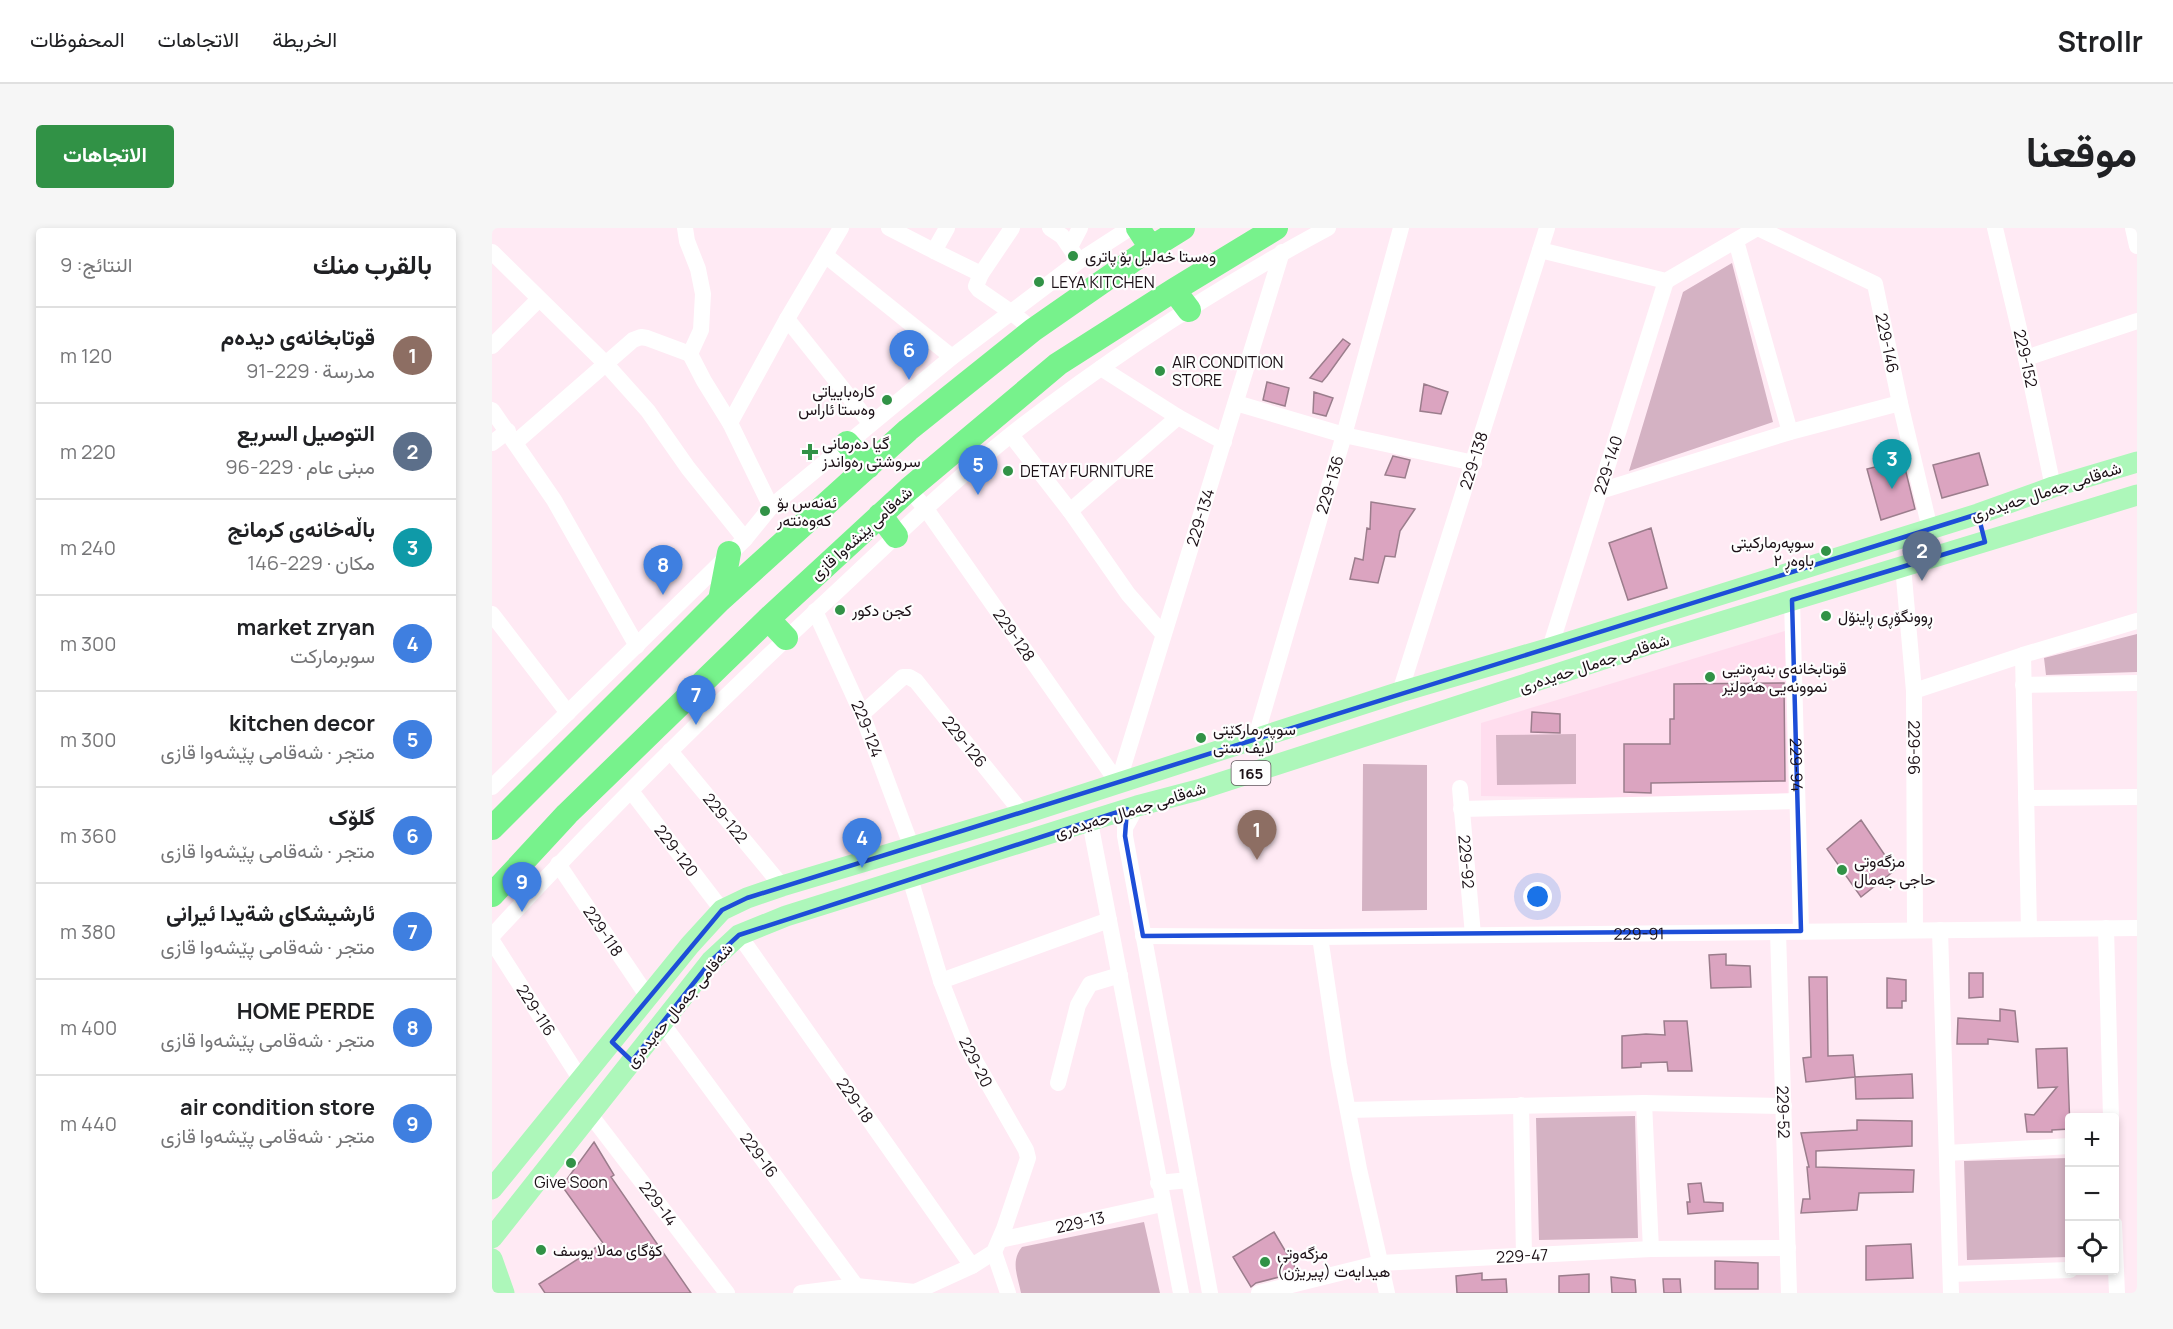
<!DOCTYPE html>
<html lang="ar">
<meta charset="utf-8">
<style>
body{margin:0;font-family:Manrope,Vazirmatn,sans-serif;background:#f6f6f6;color:#202124;direction:rtl}
.controls{position:absolute;right:18px;bottom:18px;display:grid;overflow:hidden;border-radius:6px;box-shadow:0 3px 9px #0003}
.controls button{width:54px;height:54px;display:grid;place-items:center;padding:0;border:0;border-bottom:2px solid #e0e0e0;background:#fff;color:#202124;font:30px sans-serif}
.you{position:absolute;left:1046px;top:669px;width:21px;height:21px;margin:-15px;border:4px solid #fff;border-radius:50%;background:#1a73e8;box-shadow:0 0 0 9px #1a73e833}
.badge{display:grid;place-items:center;width:39px;height:39px;border-radius:50%;background:#319246;color:#fff;font-size:20px;font-weight:700}
.pin{position:absolute;translate:-50% -50px;filter:drop-shadow(0 2px 3px #0008)}
.pin::after{content:'';position:absolute;top:32px;width:21px;height:18px;background:inherit;clip-path:polygon(0 0,100% 0,50% 100%)}
.list{margin:0;padding:0;list-style:none}
h2{display:flex;justify-content:space-between;align-items:center;height:78px;margin:0;padding:0 24px;font-size:26px}
h2 small{font-size:20px;font-weight:400;color:#757577}
.list li{display:grid;grid-template-columns:39px 1fr auto;gap:18px;align-items:center;box-sizing:border-box;height:96px;padding:0 24px;border-top:2px solid #e0e0e0}
.list b{display:block;font-size:22px;white-space:nowrap}
.list p{margin:0;font-size:20px;white-space:nowrap;color:#757577}
.list em{font-size:20px;font-style:normal;color:#757577}
.icon{flex:none;width:33px;height:33px;fill:none;stroke:currentColor;stroke-width:2;stroke-linecap:round;stroke-linejoin:round}
.map{position:relative;flex:none;width:1645px;height:1065px;overflow:hidden;direction:ltr;border-radius:6px}
header{display:flex;align-items:center;gap:36px;box-sizing:border-box;height:84px;padding:0 30px;background:#fff;border-bottom:2px solid #e0e0e0}
header strong{font-size:28px}
nav{display:flex;gap:33px;margin-inline-start:auto;font-size:21px}
.intro{display:flex;align-items:center;justify-content:space-between;box-sizing:border-box;height:144px;padding:0 36px}
h1{margin:0;font-size:42px}
.button{padding:15px 27px;border-radius:6px;background:#319246;color:#fff;font-size:21px;font-weight:700}
main{display:flex;gap:36px;padding:0 36px}
aside{flex:1;background:#fff;border-radius:6px;box-shadow:0 3px 9px #0003}
.map>svg:first-child{display:block}
.built{fill:#fde}
.green{fill:#d4b2c3}
.building{fill:#dba4c0;stroke:#9b7d8c;stroke-width:1.5}
.lines{fill:none;stroke-linecap:round;stroke-linejoin:round}
.minor{stroke:#fff;stroke-width:16}
.major{stroke:#adf7ba;stroke-width:21}
.highway{stroke:#77f28c;stroke-width:24}
.marked{fill:none;stroke:#1d4ed8;stroke-width:4.5;stroke-linejoin:round}
.poi-dot{fill:#319246;stroke:#fefefe;stroke-width:2}
.labels{text-anchor:middle;dominant-baseline:central;stroke-width:4.5;stroke-linejoin:round;paint-order:stroke}
.shield{fill:#fefefe;stroke:#5f575c;stroke-width:1.5}
.shield-label{font-size:15px;font-weight:bold;fill:#1b1016}
.poi-label{font-size:16px;fill:#1b1016;stroke:#fefefe;text-anchor:start}
.street-label{font-size:16px;fill:#1b1016;stroke:#fefefe}
</style>
<header>
<strong>Strollr</strong>
<nav><a>الخريطة</a><a>الاتجاهات</a><a>المحفوظات</a></nav>
</header>
<div class="intro"><h1>موقعنا</h1><a class="button">الاتجاهات</a></div>
<main>
<div class="map">
<svg width="1645" height="1065" viewBox="0 0 1645 1065">
<rect width="100%" height="100%" fill="#ffeaf4"/>
<!-- built -->
<path class="built" d="M1293,403L1296,573L989,568V495Z"/>
<!-- green -->
<path class="green" d="M1240,35L1281,194L1137,243L1191,64Z
M1645,406V444L1554,447L1552,430Z
M1084,506V556L1005,557L1004,507Z
M871,536L935,537V682L870,683Z
M1143,888L1146,1010L1047,1012L1044,890Z
M1577,930V1029L1475,1032L1472,933Z
M652,994L668,1065H529C526,1049 518,1033 530,1019Z"/>
<!-- building -->
<path class="building" d="M851,111L858,116L835,148L830,154L818,150Z
M775,154L797,160L793,178L771,172Z
M932,156L956,164L949,186L928,183Z
M822,164L841,170L834,188L821,185Z
M1487,225L1496,257L1450,270L1441,237Z
M901,228L918,232L913,250L893,247Z
M1411,232L1423,281L1389,292L1375,241Z
M879,274L923,281L908,303L903,329L893,328L886,355L858,351L863,330L871,332L875,300L878,301Z
M1159,300L1175,360L1136,372L1117,315Z
M1292,455L1293,553L1159,555V565L1132,564V516H1178V491H1182V456Z
M1040,484L1068,486V505L1039,504Z
M1369,592L1403,642L1369,669L1335,621Z
M1234,726V737L1258,738L1259,759L1219,760L1217,727Z
M1477,745H1491V769L1477,770Z
M1317,749H1335L1336,828L1361,827L1363,849L1314,854L1311,830L1319,829Z
M1395,750L1414,752V773H1410V780H1395Z
M1508,781L1523,783L1526,814L1496,811V816H1465L1466,790L1508,793Z
M1172,793H1195L1200,843H1176L1175,834L1149,835V839L1130,840V808L1154,806L1173,807Z
M1575,820L1578,901L1560,902V904H1535L1533,886L1542,887L1565,859L1546,860L1544,821Z
M1420,846L1421,870L1364,871L1363,849Z
M1365,892L1420,893V918L1324,923V939L1422,942L1421,964L1367,965L1365,982L1309,985L1311,971H1318L1315,939H1317L1309,905L1365,902Z
M102,914L122,947L119,949L199,1065H53L47,1056L111,1015L70,958Z
M1209,955L1212,974L1231,975V983L1196,986L1195,974H1198L1196,956Z
M782,1004L804,1041L791,1048L764,1055L759,1059L741,1029Z
M1419,1016L1421,1050L1374,1052V1018Z
M1223,1033L1266,1035V1061H1223Z
M990,1045V1052L1014,1051L1015,1065H965L964,1048Z
M1097,1046V1065H1067V1048Z
M1119,1049L1143,1052L1144,1065H1120Z
M1171,1051H1188L1189,1065H1172Z"/>
<g class="lines">
<!-- minor -->
<g class="minor">
<path d="M193,0L195,13L206,41L211,66L209,102L198,126L212,153L238,195L279,279"/>
<path d="M397,0L442,23L455,0"/>
<path d="M520,0L489,46L484,58L487,62L519,84L541,102"/>
<path d="M558,0L570,8L587,33"/>
<path id="s1" d="M1266,0L1383,56L1408,175L1438,301"/>
<path id="s2" d="M1503,0L1534,130L1561,259"/>
<path d="M1641,0L1645,18"/>
<path d="M1244,13L1298,204"/>
<path d="M578,19L588,0"/>
<path d="M1048,22L1174,53L1265,0"/>
<path d="M442,23L489,46"/>
<path d="M0,24L113,135L156,183L196,240L253,311"/>
<path d="M333,27L460,129"/>
<path d="M295,91L378,195"/>
<path d="M0,118L47,71"/>
<path d="M1534,130L1645,93"/>
<path d="M609,140L686,189L732,214"/>
<path d="M744,175L852,207L982,235"/>
<path d="M0,182L62,272L145,418"/>
<path d="M238,195L295,91L349,0"/>
<path d="M519,207L578,283L636,366L671,406"/>
<path d="M24,214L141,112L149,109L155,110L198,126"/>
<path d="M0,215L16,203"/>
<path id="s3" d="M417,261L434,281L626,555"/>
<path d="M1108,263L1298,204L1408,175"/>
<path d="M578,283L686,189"/>
<path id="s4" d="M1411,338L1422,463L1423,702"/>
<path id="s5" d="M1300,372L1309,703"/>
<path id="s6" d="M323,383L370,486L420,620"/>
<path d="M0,386L76,485"/>
<path id="s7" d="M1058,420L1174,53"/>
<path d="M1531,427L1537,701"/>
<path d="M1531,457L1645,455"/>
<path d="M1422,463L1531,427L1645,393"/>
<path id="s8" d="M908,464L1055,0"/>
<path id="s9" d="M370,486L411,449H417L424,453L531,586"/>
<path id="s10" d="M763,512L852,207L909,0"/>
<path id="s11" d="M178,523L290,658"/>
<path id="s12" d="M626,555L790,24"/>
<path d="M0,559L253,311L279,279L460,129L587,33L638,0"/>
<path id="s13" d="M968,560L981,707"/>
<path id="s14" d="M139,563L230,682"/>
<path d="M1534,570L1645,569"/>
<path d="M645,578L633,600V608L718,1065"/>
<path d="M969,581L1305,573"/>
<path d="M598,594L689,1065"/>
<path id="s15" d="M66,636L156,769"/>
<path d="M1614,700L1619,890"/>
<path d="M1448,702L1459,1065"/>
<path id="s16" d="M1286,704L1297,1065"/>
<path id="s17" d="M247,707L480,1038"/>
<path d="M0,708C104,595 212,487 324,383C389,323 452,260 521,205C620,128 726,59 836,0"/>
<path id="s18" d="M651,708L828,709L1645,700"/>
<path d="M828,709L847,836L867,941L895,1065"/>
<path id="s19" d="M0,713L89,852"/>
<path d="M449,753L617,692"/>
<path id="s20" d="M170,795L364,1058"/>
<path d="M566,855L586,777L598,756L628,747"/>
<path d="M1152,875L1159,1021"/>
<path d="M1029,877L1032,1027"/>
<path d="M856,882L1152,875L1292,878"/>
<path id="s21" d="M97,885L235,1065"/>
<path d="M1455,925L1578,918"/>
<path d="M666,955L697,952"/>
<path d="M1622,996L1625,1065"/>
<path id="s22" d="M508,1012L670,976"/>
<path d="M502,1024L516,1065"/>
<path d="M1459,1046L1578,1042"/>
<path d="M309,1065L364,1058L423,1064L480,1038L502,1024L512,1001L536,930L534,922L474,817L449,753L418,650"/>
<path id="s23" d="M767,1065L888,1035L1159,1021L1296,1020"/>
</g>
<!-- major -->
<path class="major" d="M0,961L198,717L230,682L255,670L290,658L531,586L908,464L1058,420L1486,286L1561,259L1645,234
M0,1010L219,733L247,707L294,688L645,578L706,562L1173,411L1645,267
M0,1031L12,1065"/>
<!-- highway -->
<path class="highway" d="M646,0L659,20
M682,62L697,82
M355,215L376,239
M388,287L404,308
M228,372L237,325
M276,391L294,410
M0,600L228,372L416,202L541,102L659,20L691,0
M0,667L75,586L276,391L417,261L566,136L682,62L784,0"/>
</g>
<!-- marked area -->
<path class="marked" d="M1486,286L1493,314L1300,372L1309,703L651,708L633,608L635,581L247,707L219,733L140,833L120,814L230,682L255,670Z"/>
<!-- markers -->
<g class="poi-dot">
<circle cx="581" cy="28" r="6"/>
<circle cx="547" cy="54" r="6"/>
<circle cx="668" cy="143" r="6"/>
<circle cx="395" cy="172" r="6"/>
<path d="M315 215h6v6h6v6h-6v6h-6v-6h-6v-6h6z"/>
<circle cx="516" cy="243" r="6"/>
<circle cx="273" cy="283" r="6"/>
<circle cx="1334" cy="323" r="6"/>
<circle cx="348" cy="382" r="6"/>
<circle cx="1334" cy="388" r="6"/>
<circle cx="1218" cy="449" r="6"/>
<circle cx="709" cy="510" r="6"/>
<circle cx="1350" cy="642" r="6"/>
<circle cx="79" cy="935" r="6"/>
<circle cx="49" cy="1022" r="6"/>
<circle cx="773" cy="1034" r="6"/>
</g>
<g class="labels">
<!-- shield labels -->
<rect class="shield" x="739.5" y="533" width="39" height="24" rx="4.5"/>
<g class="shield-label">
<text x="759" y="545">165</text>
</g>
<!-- poi labels -->
<g class="poi-label">
<text x="593" y="28">وەستا خەلیل بۆ پاتری</text>
<text x="559" y="54">LEYA KITCHEN</text>
<text x="680" y="134">AIR CONDITION<tspan x="680" dy="18">STORE</tspan></text>
<text x="383" y="163" text-anchor="end">کارەباییاتی<tspan x="383" dy="18">وەستا ئاراس</tspan></text>
<text x="330" y="215">گیا دەرمانی<tspan x="330" dy="18">سروشتی رەواندز</tspan></text>
<text x="528" y="243">DETAY FURNITURE</text>
<text x="285" y="274">ئەنەس بۆ<tspan x="285" dy="18">کەوەنتەر</tspan></text>
<text x="1322" y="314" text-anchor="end">سوپەرمارکیتی<tspan x="1322" dy="18">باوەڕ ٢</tspan></text>
<text x="360" y="382">كجن دكور</text>
<text x="1346" y="388">ڕوونگۆڕی ڕاینۆل</text>
<text x="1230" y="440">قوتابخانەی بنەڕەتیی<tspan x="1230" dy="18">نموونەیی هەولێر</tspan></text>
<text x="721" y="501">سوپەرمارکێتی<tspan x="721" dy="18">لایف ستی</tspan></text>
<text x="1362" y="633">مزگەوتی<tspan x="1362" dy="18">حاجی جەمال</tspan></text>
<text x="79" y="954" text-anchor="middle">Give Soon</text>
<text x="61" y="1022">کۆگای مەلا یوسف</text>
<text x="785" y="1025">مزگه‌وتی<tspan x="785" dy="18">هیدایه‌ت (پیریژن)</tspan></text>
</g>
<!-- street labels -->
<g class="street-label">
<text stroke="none"><textPath href="#s1" startOffset="190">229-146</textPath></text>
<text stroke="none"><textPath href="#s2" startOffset="134">229-152</textPath></text>
<text stroke="none"><textPath href="#s8" startOffset="243">229-138</textPath></text>
<text stroke="none"><textPath href="#s7" startOffset="192">229-140</textPath></text>
<text stroke="none"><textPath href="#s10" startOffset="266">229-136</textPath></text>
<text transform="translate(1554 263) rotate(-18)">شەقامی جەمال حەیدەری</text>
<text stroke="none"><textPath href="#s12" startOffset="278">229-134</textPath></text>
<text transform="translate(369 305) rotate(-42)">شەقامی پێشەوا قازی</text>
<text stroke="none"><textPath href="#s3" startOffset="180">229-128</textPath></text>
<text transform="translate(1102 435) rotate(-18)">شەقامی جەمال حەیدەری</text>
<text stroke="none"><textPath href="#s6" startOffset="129">229-124</textPath></text>
<text stroke="none"><textPath href="#s9" startOffset="147">229-126</textPath></text>
<text stroke="none"><textPath href="#s4" startOffset="182">229-96</textPath></text>
<text stroke="none"><textPath href="#s5" startOffset="165">229-94</textPath></text>
<text transform="translate(638 582) rotate(-17)">شەقامی جەمال حەیدەری</text>
<text stroke="none"><textPath href="#s11" startOffset="87">229-122</textPath></text>
<text stroke="none"><textPath href="#s14" startOffset="75">229-120</textPath></text>
<text stroke="none"><textPath href="#s13" startOffset="74">229-92</textPath></text>
<text stroke="none"><textPath href="#s15" startOffset="81">229-118</textPath></text>
<text stroke="none"><textPath href="#s18" startOffset="496">229-91</textPath></text>
<text transform="translate(187 777) rotate(-50)">شەقامی جەمال حەیدەری</text>
<text stroke="none"><textPath href="#s19" startOffset="82">229-116</textPath></text>
<text transform="translate(484 834) rotate(63)">229-20</text>
<text stroke="none"><textPath href="#s17" startOffset="202">229-18</textPath></text>
<text stroke="none"><textPath href="#s16" startOffset="180">229-52</textPath></text>
<text stroke="none"><textPath href="#s20" startOffset="164">229-16</textPath></text>
<text stroke="none"><textPath href="#s21" startOffset="114">229-14</textPath></text>
<text stroke="none"><textPath href="#s22" startOffset="82">229-13</textPath></text>
<text stroke="none"><textPath href="#s23" startOffset="267">229-47</textPath></text>
</g>
</g>
</svg>
<div class="controls">
<button>+</button>
<button>−</button>
<button><svg class="icon" aria-label="locate" viewBox="0 0 24 24"><circle cx="12" cy="12" r="6"/><path d="M12 2v4M12 18v4M2 12h4M18 12h4"/></svg></button>
</div>
<div class="you"></div>
<div class="pin badge" style="left:765px;top:632px;background:#8d6e63">1</div>
<div class="pin badge" style="left:1430px;top:353px;background:#5c6f8a">2</div>
<div class="pin badge" style="left:1400px;top:261px;background:#0f9aa8">3</div>
<div class="pin badge" style="left:370px;top:640px;background:#3f7fe0">4</div>
<div class="pin badge" style="left:486px;top:267px;background:#3f7fe0">5</div>
<div class="pin badge" style="left:417px;top:152px;background:#3f7fe0">6</div>
<div class="pin badge" style="left:204px;top:497px;background:#3f7fe0">7</div>
<div class="pin badge" style="left:171px;top:367px;background:#3f7fe0">8</div>
<div class="pin badge" style="left:30px;top:684px;background:#3f7fe0">9</div>
</div>
<aside>
<h2>بالقرب منك<small>النتائج: 9</small></h2>
<ul class="list">
<li><span class="badge" style="background:#8d6e63">1</span><div><b>قوتابخانەی دیدەم</b><p>مدرسة · 229-91</p></div><em>120 m</em></li>
<li><span class="badge" style="background:#5c6f8a">2</span><div><b>التوصيل السريع</b><p>مبنى عام · 229-96</p></div><em>220 m</em></li>
<li><span class="badge" style="background:#0f9aa8">3</span><div><b>باڵەخانەی کرمانج</b><p>مكان · 229-146</p></div><em>240 m</em></li>
<li><span class="badge" style="background:#3f7fe0">4</span><div><b>market zryan</b><p>سوبرماركت</p></div><em>300 m</em></li>
<li><span class="badge" style="background:#3f7fe0">5</span><div><b>kitchen decor</b><p>متجر · شەقامی پێشەوا قازی</p></div><em>300 m</em></li>
<li><span class="badge" style="background:#3f7fe0">6</span><div><b>گلۆک</b><p>متجر · شەقامی پێشەوا قازی</p></div><em>360 m</em></li>
<li><span class="badge" style="background:#3f7fe0">7</span><div><b>ئارشيشكاى شةيدا ئيرانى</b><p>متجر · شەقامی پێشەوا قازی</p></div><em>380 m</em></li>
<li><span class="badge" style="background:#3f7fe0">8</span><div><b>HOME PERDE</b><p>متجر · شەقامی پێشەوا قازی</p></div><em>400 m</em></li>
<li><span class="badge" style="background:#3f7fe0">9</span><div><b>air condition store</b><p>متجر · شەقامی پێشەوا قازی</p></div><em>440 m</em></li>
</ul>
</aside>
</main>
